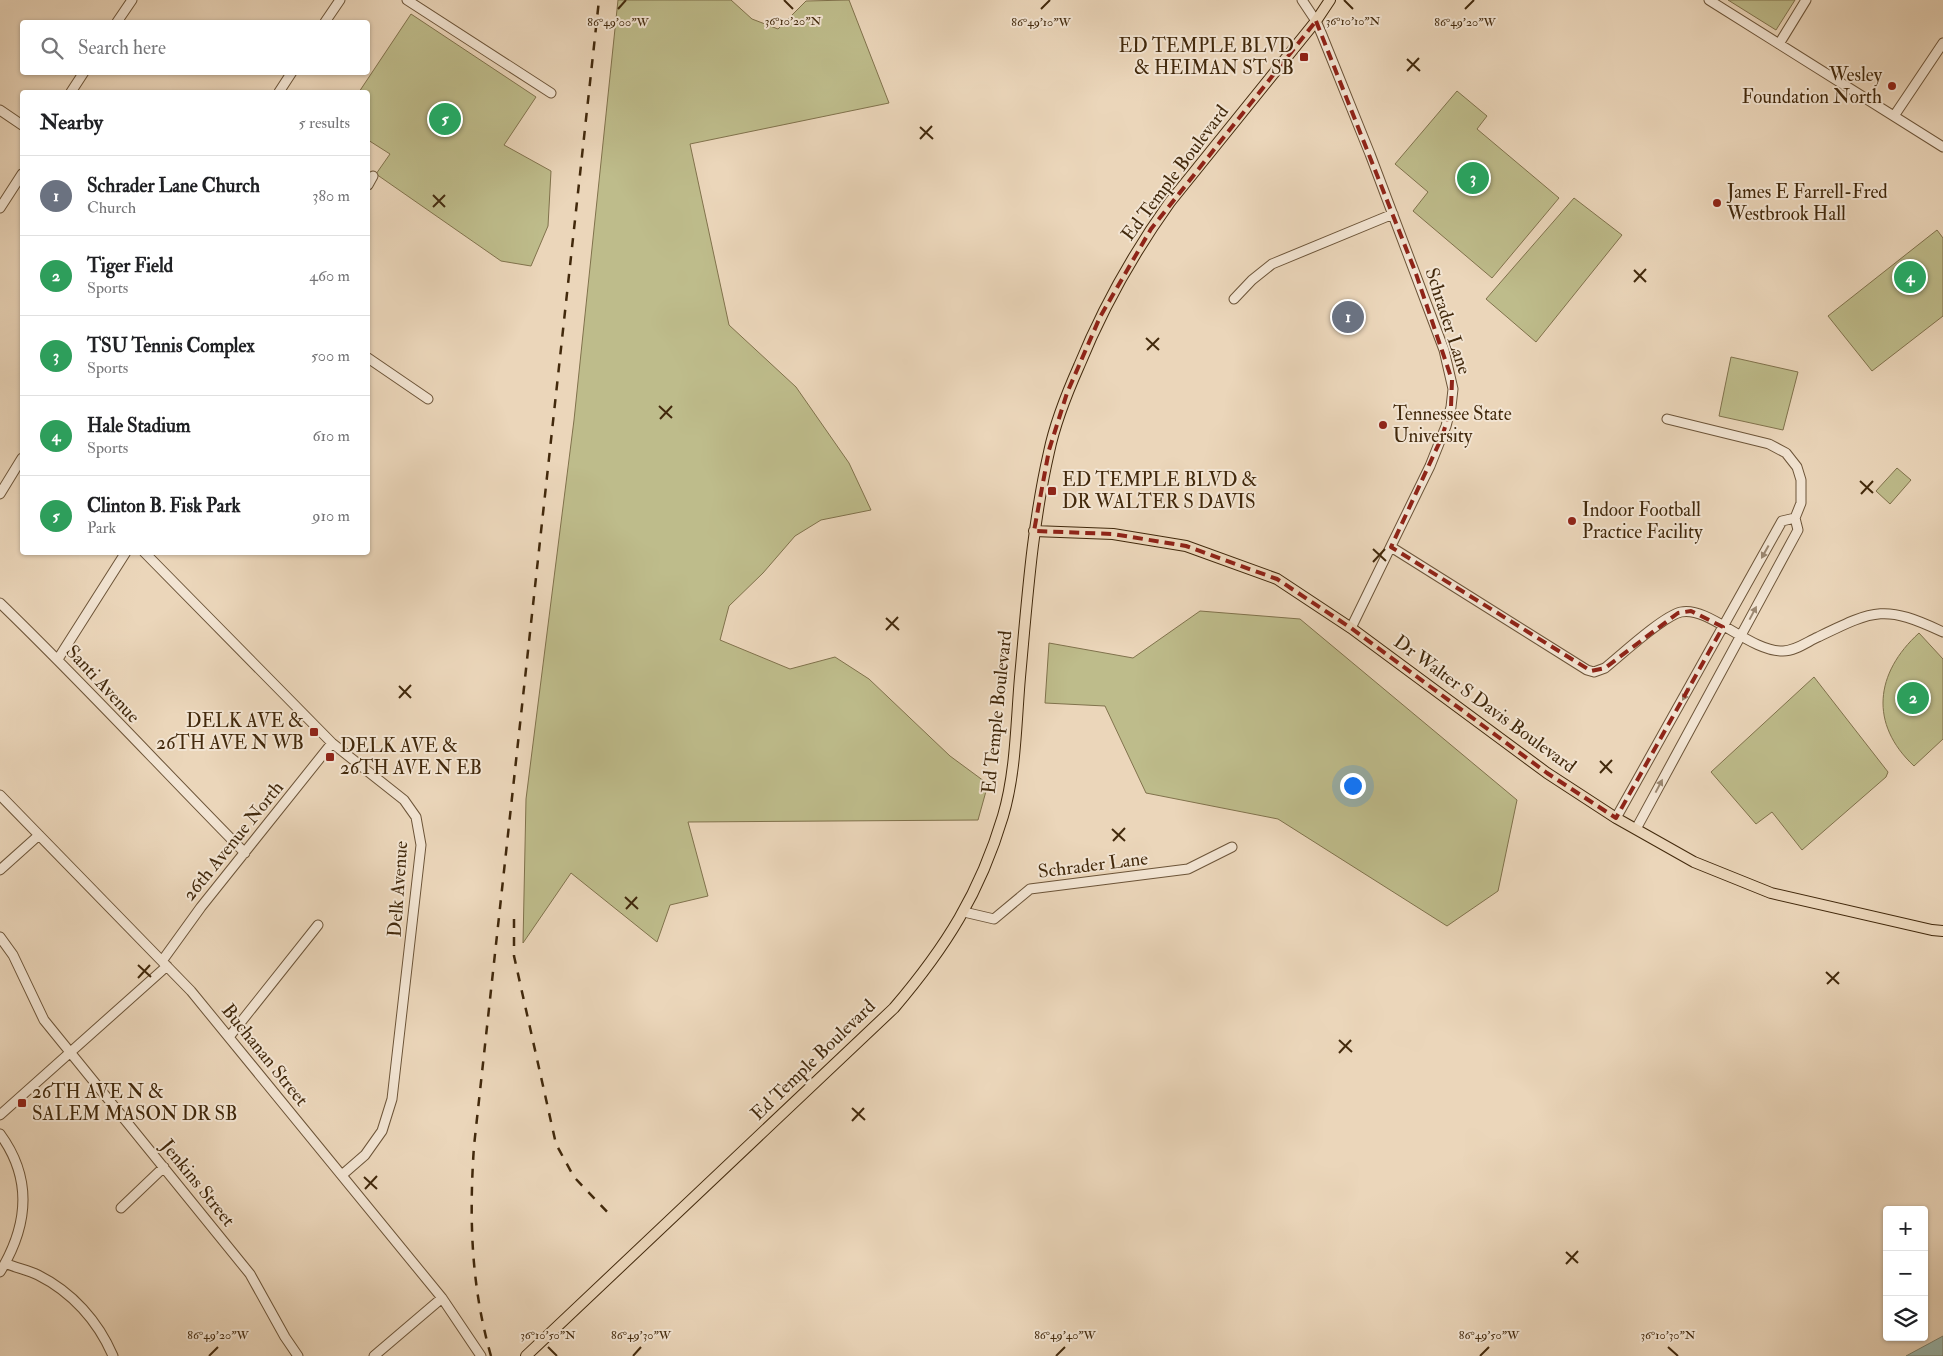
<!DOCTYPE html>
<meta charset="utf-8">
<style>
body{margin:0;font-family:"IM FELL Double Pica",serif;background:#f6f6f6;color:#202124}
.controls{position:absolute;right:15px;bottom:15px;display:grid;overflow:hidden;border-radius:5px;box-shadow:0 1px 4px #0004}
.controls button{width:45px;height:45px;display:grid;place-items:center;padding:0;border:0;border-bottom:1px solid #e0e0e0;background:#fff;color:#202124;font:25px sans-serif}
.you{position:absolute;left:1352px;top:785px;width:18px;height:18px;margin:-12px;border:4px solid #fff;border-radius:50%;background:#1a73e8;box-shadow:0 0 0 8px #1a73e833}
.badge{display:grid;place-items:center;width:32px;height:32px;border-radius:50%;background:#8f2418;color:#fff;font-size:16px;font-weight:700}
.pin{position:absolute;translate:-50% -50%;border:2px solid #fff;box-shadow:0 1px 5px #0006}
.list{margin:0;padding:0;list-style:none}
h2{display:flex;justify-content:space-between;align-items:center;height:65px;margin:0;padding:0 20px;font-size:21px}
h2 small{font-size:16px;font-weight:400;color:#757577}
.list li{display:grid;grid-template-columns:32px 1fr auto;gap:15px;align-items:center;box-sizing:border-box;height:80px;padding:0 20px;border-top:1px solid #e0e0e0}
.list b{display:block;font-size:19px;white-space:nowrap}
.list p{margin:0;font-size:16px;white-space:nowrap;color:#757577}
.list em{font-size:16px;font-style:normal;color:#757577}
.icon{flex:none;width:28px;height:28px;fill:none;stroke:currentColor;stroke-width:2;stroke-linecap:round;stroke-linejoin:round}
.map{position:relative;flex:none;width:1943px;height:1356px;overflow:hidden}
.search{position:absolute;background:#fff;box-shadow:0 1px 4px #0004;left:20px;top:20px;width:350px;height:55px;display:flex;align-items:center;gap:12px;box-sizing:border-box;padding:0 18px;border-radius:5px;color:#757577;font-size:19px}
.panel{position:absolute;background:#fff;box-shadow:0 1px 4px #0004;left:20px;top:90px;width:350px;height:465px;border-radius:5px}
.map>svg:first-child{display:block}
.green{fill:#bebc8b;stroke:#80724c}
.water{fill:#98b9b0;stroke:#767f6e}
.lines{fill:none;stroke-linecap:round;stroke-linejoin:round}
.minor-casing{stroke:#6c5438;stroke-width:11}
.major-casing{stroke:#42290c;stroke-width:12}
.minor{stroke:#f2e4d2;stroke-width:9}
.major{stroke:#ebd6ba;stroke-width:10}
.rail{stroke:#42290c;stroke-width:2.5;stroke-dasharray:9 9;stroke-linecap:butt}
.oneway{fill:#9a866f}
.marked{fill:none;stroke:#8f2418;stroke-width:4;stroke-dasharray:10 6;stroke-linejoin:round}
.ticks{fill:none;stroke:#42290c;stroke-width:2}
.poi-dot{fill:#8f2418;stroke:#f2e4d2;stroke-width:2}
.labels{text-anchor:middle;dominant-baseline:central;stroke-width:4;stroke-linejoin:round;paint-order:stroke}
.poi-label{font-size:19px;fill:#42290c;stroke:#f2e4d2;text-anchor:start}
.street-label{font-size:19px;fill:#42290c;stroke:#f2e4d2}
.ticks-label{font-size:12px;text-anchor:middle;fill:#42290c;stroke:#f2e4d2;stroke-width:4;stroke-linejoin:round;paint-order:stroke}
</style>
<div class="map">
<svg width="1943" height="1356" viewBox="0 0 1943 1356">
<rect width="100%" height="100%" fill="#ebd6ba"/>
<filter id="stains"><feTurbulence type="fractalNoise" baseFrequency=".004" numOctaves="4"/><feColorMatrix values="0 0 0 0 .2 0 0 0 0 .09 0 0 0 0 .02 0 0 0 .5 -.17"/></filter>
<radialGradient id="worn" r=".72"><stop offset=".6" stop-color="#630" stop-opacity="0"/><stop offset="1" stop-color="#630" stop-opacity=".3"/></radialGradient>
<!-- green -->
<path class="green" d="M618,0H731L752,19L778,29L806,1L849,0L889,103L690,144L729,325L796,387L849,463L871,510L821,520L795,536L763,573L729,606L720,640L790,669L835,657L869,679L950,756L988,784L978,820L688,822L708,896L670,905L657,942L571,873L523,943L526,799L574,420Z
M1728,0H1795L1776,30Z
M411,14L536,97L504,145L551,171L548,226L531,266L501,261L376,174L390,154L368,140V92H359Z
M1457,91L1487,116L1477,129L1559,198L1492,278L1413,211L1428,192L1395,164Z
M1574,198L1622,235L1536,342L1486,299Z
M1937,230L1943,238V316L1872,371L1828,316Z
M1731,357L1798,372L1783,430L1719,416Z
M1897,468L1911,480L1890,504L1876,491Z
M1200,611L1300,619L1517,800L1498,891L1447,926L1278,819L1146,793L1105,706L1045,703L1049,643L1133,658Z
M1919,633L1943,659V739L1914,766C1869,724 1875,673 1919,633Z
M1814,677L1888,772L1886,777L1802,850L1772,812L1756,824L1711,772Z"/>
<!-- water -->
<path class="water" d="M1943,1336V1356H1906Z"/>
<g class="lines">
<defs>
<path id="minor" d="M407,0L551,93
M1302,0L1316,21L1322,35L1370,154L1444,350L1453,389L1451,407L1446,426L1430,466L1351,628
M1709,0L1943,147
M117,22L132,0
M325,22L340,0
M1779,44L1806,0
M71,92L84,72
M279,92L292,72
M0,110L22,125
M1894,116L1943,43
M368,185L373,176
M0,208L22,174
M1234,299L1252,280L1272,264L1393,214
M368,358L428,399
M0,494L22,458
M1391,547L1587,670L1594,672L1605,668C1621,655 1663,616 1681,612C1709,606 1750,652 1783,651C1795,651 1807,642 1818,637C1874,610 1884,604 1943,632
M144,552L332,743L404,800L416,817L421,845L392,1099L382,1131L365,1155L342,1175
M0,603C84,684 163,770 245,853
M58,659L126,552
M0,795L191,991L442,1298L481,1356
M1616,818L1782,521L1795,518
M1636,829L1798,530L1795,518L1801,503V480L1797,467L1786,453L1769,444L1667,419
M0,870L39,835
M964,912L994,919L1030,889L1188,869L1232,847
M0,937L13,955L44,1020L250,1274L285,1337L298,1356
M162,961L201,907L332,743
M229,1037L318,925
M0,1115L167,966
M0,1134C33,1179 28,1226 0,1272
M121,1208L164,1167
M5,1263C16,1268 28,1270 38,1275C72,1292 98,1321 113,1356
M374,1356L442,1298"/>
<path id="major" d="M1034,531L1113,534L1186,546L1277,579L1351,628L1547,773L1616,818L1694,862L1771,893L1932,930L1943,931
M526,1356L894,1008C946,947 980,893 1003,816C1016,772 1016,723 1020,677C1027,602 1032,526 1049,452C1055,423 1067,393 1079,366C1104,305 1132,255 1170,202L1316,21L1330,0"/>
</defs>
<!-- minor casing -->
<use href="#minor" class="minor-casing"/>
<!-- major casing -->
<use href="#major" class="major-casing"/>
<!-- minor -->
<use href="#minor" class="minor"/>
<!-- major -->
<use href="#major" class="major"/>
<!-- rail -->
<path class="rail" d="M514,919V956L556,1144L574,1177L613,1218
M491,1356C471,1286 469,1219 474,1146L599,0"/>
</g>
<!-- one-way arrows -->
<defs><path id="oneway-solid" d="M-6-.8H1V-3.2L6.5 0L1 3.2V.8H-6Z" transform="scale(1.25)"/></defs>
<g class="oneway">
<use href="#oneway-solid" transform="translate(1765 552) rotate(119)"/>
<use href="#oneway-solid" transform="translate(1753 613) rotate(-62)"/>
<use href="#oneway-solid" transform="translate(1686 694) rotate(119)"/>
<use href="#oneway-solid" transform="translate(1659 786) rotate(-62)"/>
</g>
<!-- marked area -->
<path class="marked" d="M1316,21L1415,271L1452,380L1451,407L1442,437L1391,547L1591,671L1605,668L1678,613L1691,611L1723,627L1616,818L1547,773L1351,628L1277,579L1186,546L1113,534L1034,531L1049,450L1067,393L1100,317L1151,229Z"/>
<!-- ticks -->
<path class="ticks" d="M784,0L793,9M1344,0L1353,9M618,9L626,0M1041,9L1050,0M1465,9L1474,0M1407,59L1420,71M1407,71L1419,58M920,127L933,139M920,139L932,126M433,195L445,207M433,207L445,195M1634,270L1646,282M1634,282L1646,269M1146,338L1159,350M1147,350L1159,338M659,406L672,418M660,419L672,406M1860,481L1873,493M1861,494L1873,481M1373,549L1386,561M1373,562L1385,549M886,618L899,630M886,630L898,617M399,686L411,698M399,698L411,685M1600,761L1612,773M1600,773L1612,760M1112,829L1125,841M1113,841L1125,828M625,897L638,909M626,909L637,897M138,965L151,977M1826,972L1839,984M138,978L150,965M1827,984L1839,972M1339,1040L1352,1052M1339,1053L1351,1040M852,1108L865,1120M852,1121L864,1108M364,1177L377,1189M365,1189L377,1176M1566,1252L1578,1263M1566,1264L1578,1251M548,1347L557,1356M1668,1347L1678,1356M209,1356L218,1347M633,1356L641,1347M1056,1356L1065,1347M1480,1356L1489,1347"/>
<!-- markers -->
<g class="poi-dot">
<rect x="1299" y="52" width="10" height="10" rx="2.5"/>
<circle cx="1892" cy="86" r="5"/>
<circle cx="1717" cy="203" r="5"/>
<circle cx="1383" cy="425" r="5"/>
<rect x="1047" y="486" width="10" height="10" rx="2.5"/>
<circle cx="1572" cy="521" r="5"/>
<rect x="309" y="727" width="10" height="10" rx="2.5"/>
<rect x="325" y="752" width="10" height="10" rx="2.5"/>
<rect x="17" y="1098" width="10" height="10" rx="2.5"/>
</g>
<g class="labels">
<!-- poi labels -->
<g class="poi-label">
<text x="1294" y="46" text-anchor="end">ED TEMPLE BLVD<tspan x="1294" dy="22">&amp; HEIMAN ST SB</tspan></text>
<text x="1882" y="75" text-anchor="end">Wesley<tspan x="1882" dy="22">Foundation North</tspan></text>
<text x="1727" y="192">James E Farrell-Fred<tspan x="1727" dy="22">Westbrook Hall</tspan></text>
<text x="1393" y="414">Tennessee State<tspan x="1393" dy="22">University</tspan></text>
<text x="1062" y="480">ED TEMPLE BLVD &amp;<tspan x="1062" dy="22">DR WALTER S DAVIS</tspan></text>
<text x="1582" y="510">Indoor Football<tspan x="1582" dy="22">Practice Facility</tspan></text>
<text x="304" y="721" text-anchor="end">DELK AVE &amp;<tspan x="304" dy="22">26TH AVE N WB</tspan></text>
<text x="340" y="746">DELK AVE &amp;<tspan x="340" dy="22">26TH AVE N EB</tspan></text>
<text x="32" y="1092">26TH AVE N &amp;<tspan x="32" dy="22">SALEM MASON DR SB</tspan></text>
</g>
<!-- street labels -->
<g class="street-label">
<text transform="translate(1175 173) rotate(-53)">Ed Temple Boulevard</text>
<text transform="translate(1448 321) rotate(72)">Schrader Lane</text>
<text transform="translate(103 684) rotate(47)">Santi Avenue</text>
<text transform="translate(1485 704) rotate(36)">Dr Walter S Davis Boulevard</text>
<text transform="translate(997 712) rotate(-84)">Ed Temple Boulevard</text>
<text transform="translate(233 841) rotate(-51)">26th Avenue North</text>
<text transform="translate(1093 865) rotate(-7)">Schrader Lane</text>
<text transform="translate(398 889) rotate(-86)">Delk Avenue</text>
<text transform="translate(265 1055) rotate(51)">Buchanan Street</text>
<text transform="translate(813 1060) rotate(-44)">Ed Temple Boulevard</text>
<text transform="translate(198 1183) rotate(51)">Jenkins Street</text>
</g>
</g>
<g class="ticks-label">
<text x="793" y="25">36°10'20"N</text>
<text x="1353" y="25">36°10'10"N</text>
<text x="618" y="26">86°49'00"W</text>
<text x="1041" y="26">86°49'10"W</text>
<text x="1465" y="26">86°49'20"W</text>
<text x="218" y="1339">86°49'20"W</text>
<text x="641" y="1339">86°49'30"W</text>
<text x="1065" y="1339">86°49'40"W</text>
<text x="1489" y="1339">86°49'50"W</text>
<text x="548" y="1339">36°10'50"N</text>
<text x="1668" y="1339">36°10'30"N</text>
</g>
<rect width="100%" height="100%" filter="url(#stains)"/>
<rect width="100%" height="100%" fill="url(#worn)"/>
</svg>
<div class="controls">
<button>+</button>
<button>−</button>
<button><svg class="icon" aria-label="layers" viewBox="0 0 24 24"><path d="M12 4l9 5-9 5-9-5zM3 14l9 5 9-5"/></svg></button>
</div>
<div class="you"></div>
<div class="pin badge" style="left:1348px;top:317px;background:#6b7280">1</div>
<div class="pin badge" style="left:1913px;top:698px;background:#2e9e5b">2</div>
<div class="pin badge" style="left:1473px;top:178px;background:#2e9e5b">3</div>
<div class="pin badge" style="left:1910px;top:277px;background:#2e9e5b">4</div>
<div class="pin badge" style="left:445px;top:119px;background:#2e9e5b">5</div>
<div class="search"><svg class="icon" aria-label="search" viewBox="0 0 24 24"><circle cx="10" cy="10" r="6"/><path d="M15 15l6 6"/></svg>Search here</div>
<section class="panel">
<h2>Nearby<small>5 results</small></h2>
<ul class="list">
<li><span class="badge" style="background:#6b7280">1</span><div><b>Schrader Lane Church</b><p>Church</p></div><em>380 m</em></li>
<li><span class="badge" style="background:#2e9e5b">2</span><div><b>Tiger Field</b><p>Sports</p></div><em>460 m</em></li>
<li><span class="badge" style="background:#2e9e5b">3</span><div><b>TSU Tennis Complex</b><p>Sports</p></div><em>500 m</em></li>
<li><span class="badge" style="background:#2e9e5b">4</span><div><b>Hale Stadium</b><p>Sports</p></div><em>610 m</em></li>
<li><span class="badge" style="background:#2e9e5b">5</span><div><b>Clinton B. Fisk Park</b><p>Park</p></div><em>910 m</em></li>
</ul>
</section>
</div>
